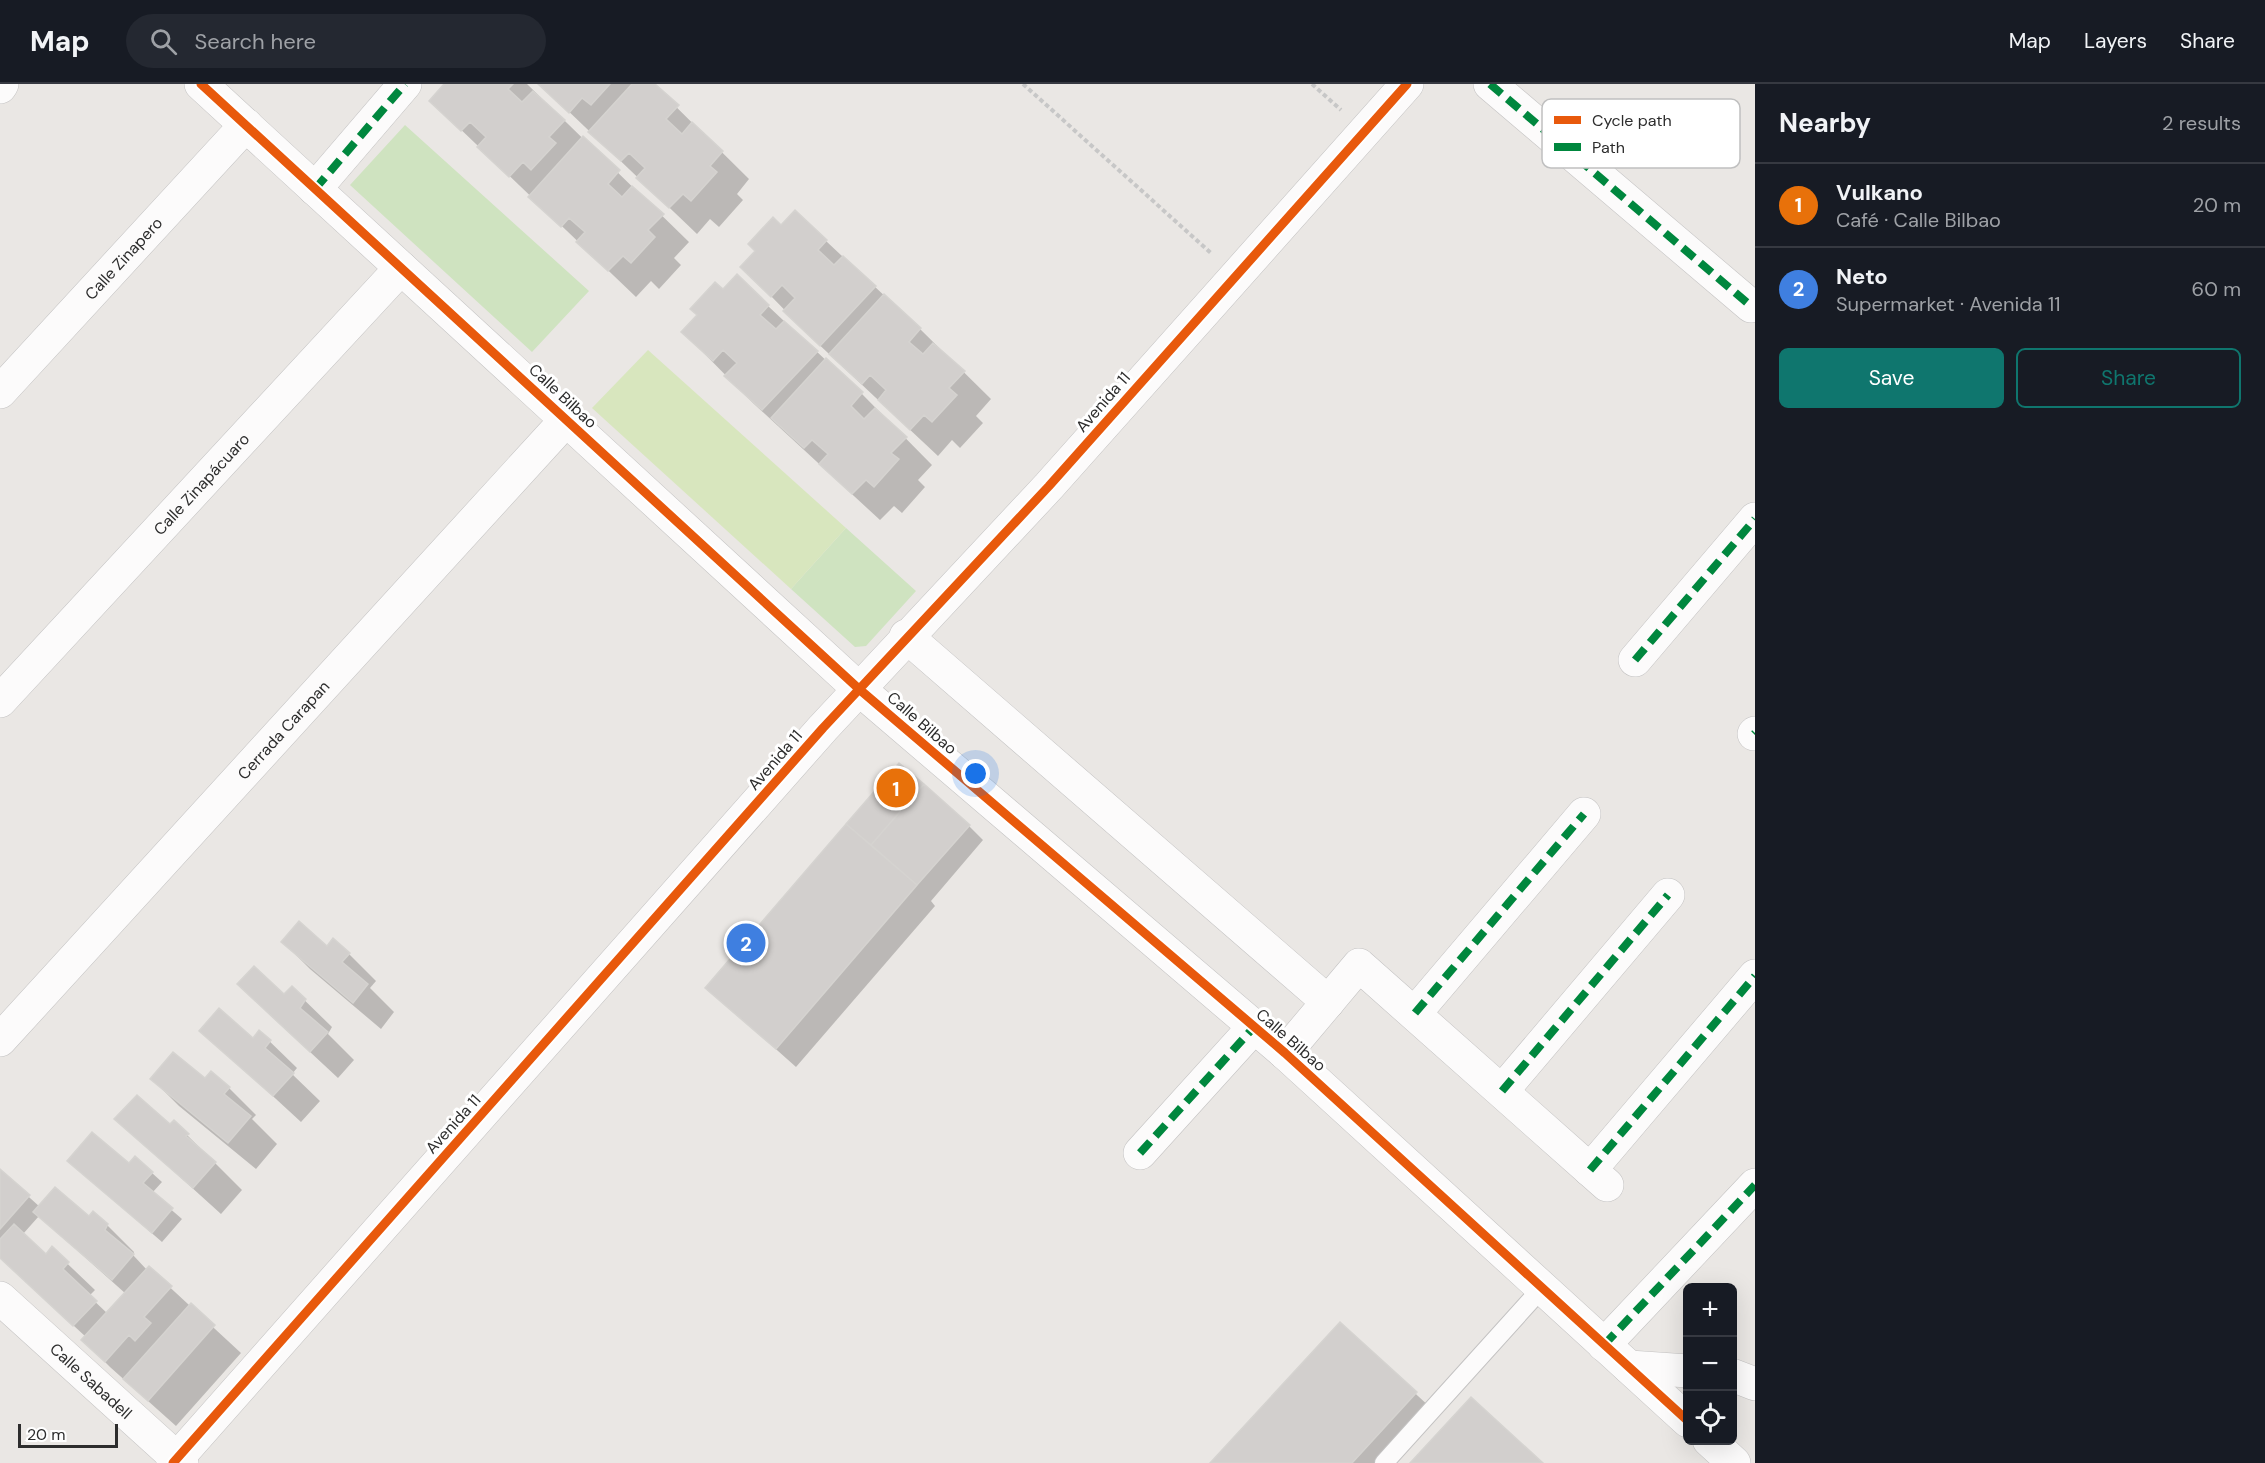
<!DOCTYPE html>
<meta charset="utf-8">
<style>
body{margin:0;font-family:"DM Sans",sans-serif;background:#242831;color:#f1f3f6}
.controls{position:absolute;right:18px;bottom:18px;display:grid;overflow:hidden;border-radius:9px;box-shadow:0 6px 24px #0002}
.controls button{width:54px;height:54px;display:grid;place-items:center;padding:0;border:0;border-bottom:2px solid #363941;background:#171b24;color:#f1f3f6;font:30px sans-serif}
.scale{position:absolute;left:18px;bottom:15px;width:100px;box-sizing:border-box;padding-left:6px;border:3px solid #2d2d2d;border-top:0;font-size:16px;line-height:21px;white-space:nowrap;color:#2d2d2d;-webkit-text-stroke:4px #fff;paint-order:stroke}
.you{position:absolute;left:976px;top:690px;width:21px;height:21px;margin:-15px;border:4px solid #fff;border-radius:50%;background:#1a73e8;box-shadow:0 0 0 9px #1a73e833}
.badge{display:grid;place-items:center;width:39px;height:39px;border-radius:50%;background:#0f766e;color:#fff;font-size:20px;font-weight:700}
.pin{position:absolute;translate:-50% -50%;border:3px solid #fff;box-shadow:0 2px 6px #0006}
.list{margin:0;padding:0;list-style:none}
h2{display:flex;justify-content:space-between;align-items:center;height:78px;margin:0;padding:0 24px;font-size:26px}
h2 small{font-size:20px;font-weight:400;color:#9ea1a6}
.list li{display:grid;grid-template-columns:39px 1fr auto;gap:18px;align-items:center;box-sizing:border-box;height:84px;padding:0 24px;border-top:2px solid #363941}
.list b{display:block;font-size:22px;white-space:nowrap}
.list p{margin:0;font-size:20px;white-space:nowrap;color:#9ea1a6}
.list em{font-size:20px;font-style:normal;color:#9ea1a6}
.actions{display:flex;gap:12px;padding:18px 24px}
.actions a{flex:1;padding:14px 0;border:2px solid #0f766e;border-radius:9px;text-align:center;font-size:21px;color:#0f766e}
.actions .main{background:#0f766e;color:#fff}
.icon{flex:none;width:33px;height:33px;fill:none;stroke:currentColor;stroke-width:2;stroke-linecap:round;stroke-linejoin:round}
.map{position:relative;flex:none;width:1755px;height:1379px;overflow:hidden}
header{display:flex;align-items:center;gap:36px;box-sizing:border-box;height:84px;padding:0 30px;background:#171b24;border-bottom:2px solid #363941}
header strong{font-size:28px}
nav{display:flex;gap:33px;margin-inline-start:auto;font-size:21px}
.search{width:420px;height:54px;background:#242831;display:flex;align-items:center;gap:15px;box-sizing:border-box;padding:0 21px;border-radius:33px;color:#9ea1a6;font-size:22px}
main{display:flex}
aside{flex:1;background:#171b24}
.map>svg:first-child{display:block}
.green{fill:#cfe3c0}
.pitch{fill:#d8e6be}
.shadow{fill:#0003;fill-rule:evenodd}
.building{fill:#d2cfcd;stroke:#d5d3d0;stroke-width:1.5}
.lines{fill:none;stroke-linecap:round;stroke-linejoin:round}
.service-casing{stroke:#c3c2c2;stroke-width:20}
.minor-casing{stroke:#c3c2c2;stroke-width:34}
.tertiary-casing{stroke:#c3c2c2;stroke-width:34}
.path{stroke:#c7c7c7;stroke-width:4;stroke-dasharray:4.5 3;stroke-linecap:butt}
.service{stroke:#fcfbfb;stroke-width:18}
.minor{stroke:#fcfbfb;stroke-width:33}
.tertiary{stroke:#fcfbfb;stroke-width:33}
.quiet{stroke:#00873e;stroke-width:8;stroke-dasharray:15 8;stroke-linecap:butt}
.cycleway-casing{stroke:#fff;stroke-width:13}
.cycleway{stroke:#e8590c;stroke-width:9}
.labels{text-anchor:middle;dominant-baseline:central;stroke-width:6;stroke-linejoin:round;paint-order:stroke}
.street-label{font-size:16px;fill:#2d2d2d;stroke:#fff}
.key{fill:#fff;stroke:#c0c0c0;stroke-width:1.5}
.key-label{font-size:16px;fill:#2d2d2d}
</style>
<header>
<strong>Map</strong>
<div class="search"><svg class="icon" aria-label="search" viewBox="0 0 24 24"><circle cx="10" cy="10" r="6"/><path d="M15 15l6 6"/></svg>Search here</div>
<nav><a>Map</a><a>Layers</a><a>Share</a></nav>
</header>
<main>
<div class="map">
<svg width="1755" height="1379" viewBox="0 0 1755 1379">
<rect width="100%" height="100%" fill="#eae7e4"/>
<!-- green -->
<path class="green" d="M405,41L589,207L532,268L350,101Z
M846,444L916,507L866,562L855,563L791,505Z"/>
<!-- pitch -->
<path class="pitch" d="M648,266L846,444L791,505L592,324Z"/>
<!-- shadow -->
<path class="shadow" d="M446,0H527L689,158L674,174L681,181L659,205L651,197L636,213L431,17Z
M540,0H653L749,95L737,110L743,116L719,143L710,135L697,150Z
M795,128L920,245L991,315L976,332L983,339L960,364L952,356L938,372L812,254L769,210L781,143Z
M723,208L768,222L862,310L932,381L918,396L925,403L902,429L894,422L880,436L753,319L683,248Z
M969,742L983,756L931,817L935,822L796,983L707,904L853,744Z
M283,858L349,870L376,897L370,904L394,928L381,945L310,885Z
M292,904L332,943L328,950L354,976L338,994L266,927Z
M202,947L253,956L260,948L297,984L292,990L320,1017L301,1038Z
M152,995L206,996L229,1004L256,1031L252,1035L277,1060L256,1085L179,1022Z
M116,1035L170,1042L187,1051L242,1106L221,1130Z
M129,1082L152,1089L162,1098L152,1109L182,1135L162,1158L79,1086Z
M0,1087L40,1123L107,1141L134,1168L133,1171L147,1186L149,1184L241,1269L176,1342L110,1283L83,1256L86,1253L0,1174ZM39,1132L126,1210L108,1230L89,1212L95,1206L52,1165L46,1172L23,1150Z
M1340,1240L1431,1324L1380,1379H1212Z"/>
<!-- building -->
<path class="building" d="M444,0H513L508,5L522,18L533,7L565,36L549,53L556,59L531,86L523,78L509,93L477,63L486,53L470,38L461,47L429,17Z
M538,0H610L591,21L582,14L569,29Z
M632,0H655L679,21L666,35L682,50L692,38L723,67L710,82L717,88L691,117L683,110L669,124L636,94L645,84L629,69L621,77L588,48Z
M583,52L620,86L608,100L622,113L632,102L664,130L648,146L655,153L631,179L623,172L608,187L576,158L585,148L569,134L561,143L528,113Z
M795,126L827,156L818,166L834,181L843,172L876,202L820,262L783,227L795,214L782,201L771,213L740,183L755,167L748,160L773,133L781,141Z
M737,190L769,221L760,231L776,245L784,237L818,267L762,326L724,292L737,279L723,266L713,277L681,248L697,231L690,225L715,198L723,205Z
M884,210L921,244L909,258L923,270L933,259L965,287L949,304L957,311L932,338L924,331L910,346L878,316L886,306L870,291L862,300L829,270Z
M826,274L863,308L851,322L864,335L875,324L907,353L891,369L899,375L874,403L866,396L852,410L819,380L828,370L812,356L804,364L771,334Z
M899,679L924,700L871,761L846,740Z
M924,700L970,741L917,801L871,761Z
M846,740L917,801L776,965L705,904Z
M299,837L327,862L333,854L350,869L342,878L368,900L353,919L281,858Z
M254,882L284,910L292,902L306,915L300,924L328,948L310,968L237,900Z
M219,924L253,954L259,946L271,956L265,964L294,989L273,1012L199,947Z
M173,968L205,994L211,987L230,1003L224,1010L251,1032L228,1059L150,995Z
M137,1011L170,1040L174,1036L189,1050L186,1052L216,1078L193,1104L114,1035Z
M92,1048L129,1079L135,1072L153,1088L143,1099L173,1124L152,1149L67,1077Z
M0,1085L30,1111L0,1145Z
M55,1103L89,1132L93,1127L108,1140L105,1146L134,1170L112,1196L33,1128Z
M14,1140L46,1170L52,1162L69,1178L63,1185L97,1217L73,1242L0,1174V1155Z
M149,1182L172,1202L144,1233L151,1239L135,1257L129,1251L105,1278L81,1256Z
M191,1219L215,1241L148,1317L123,1295Z
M1340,1238L1417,1308L1352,1379H1210Z
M1471,1313L1543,1379H1410Z"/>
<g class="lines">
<defs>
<path id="service" d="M1384,1379L1542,1204"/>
<g id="minor">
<path d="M201,0L859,605L1285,969L1688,1337"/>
<path d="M1490,0L1751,222"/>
<path d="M0,3L2,0"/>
<path d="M315,105L405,0"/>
<path id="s1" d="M0,308L246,41"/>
<path d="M906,552L1328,918"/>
<path d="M1635,576L1755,435"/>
<path id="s2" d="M0,617L401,184"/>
<path d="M1754,650L1755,649"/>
<path d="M1415,929L1584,730"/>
<path id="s3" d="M0,956L566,336"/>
<path d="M1285,969L1359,881L1607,1101"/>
<path d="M1502,1007L1668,811"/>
<path d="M1140,1069L1254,943"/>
<path d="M1590,1086L1755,892"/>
<path id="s4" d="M0,1214L182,1379"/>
<path d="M1604,1261L1755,1101"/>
<path d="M1629,1283L1688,1287"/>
<path d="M1732,1291L1755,1300"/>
<path d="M1709,1356L1734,1379"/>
</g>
<path id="tertiary" d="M173,1379L823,644L1049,402L1407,0"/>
</defs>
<!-- service casing -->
<use href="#service" class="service-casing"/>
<!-- minor casing -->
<use href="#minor" class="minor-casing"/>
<!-- tertiary casing -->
<use href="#tertiary" class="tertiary-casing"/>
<!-- path -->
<path class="path" d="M1023,0L1212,170
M1312,0L1341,26"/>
<!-- service -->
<use href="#service" class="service"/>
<!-- minor -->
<use href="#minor" class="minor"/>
<!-- tertiary -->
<use href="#tertiary" class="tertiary"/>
<!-- quiet -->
<path class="quiet" d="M1490,0L1751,222
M315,105L405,0
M1635,576L1755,435
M1754,650L1755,649
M1415,929L1584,730
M1502,1007L1668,811
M1140,1069L1254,943
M1590,1086L1755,892
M1604,1261L1755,1101"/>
<defs>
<path id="cycleway" d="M201,0L859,605L1285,969L1688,1337
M173,1379L823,644L1049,402L1407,0"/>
</defs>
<!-- cycleway casing -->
<use href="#cycleway" class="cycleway-casing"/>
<!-- cycleway -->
<use href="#cycleway" class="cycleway"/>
</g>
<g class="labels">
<!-- street labels -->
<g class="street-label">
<text stroke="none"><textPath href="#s1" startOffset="182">Calle Zinapero</textPath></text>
<text transform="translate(563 312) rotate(43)">Calle Bilbao</text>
<text transform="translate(1103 318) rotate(-49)">Avenida 11</text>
<text stroke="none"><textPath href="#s2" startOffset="296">Calle Zinapácuaro</textPath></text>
<text transform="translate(922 639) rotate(41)">Calle Bilbao</text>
<text stroke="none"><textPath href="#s3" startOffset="420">Cerrada Carapan</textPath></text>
<text transform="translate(775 676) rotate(-49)">Avenida 11</text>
<text transform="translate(1291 956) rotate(41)">Calle Bilbao</text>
<text transform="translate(453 1040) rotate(-48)">Avenida 11</text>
<text stroke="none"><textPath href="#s4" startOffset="123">Calle Sabadell</textPath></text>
</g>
</g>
<!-- legend -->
<rect x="1542" y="15" width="198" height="69" rx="9" class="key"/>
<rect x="1554" y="32" width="27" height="8" fill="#e8590c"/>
<rect x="1554" y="59" width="27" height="8" fill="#00873e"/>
<g class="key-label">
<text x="1592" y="42">Cycle path</text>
<text x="1592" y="69">Path</text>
</g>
</svg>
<div class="controls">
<button>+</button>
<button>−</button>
<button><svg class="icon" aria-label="locate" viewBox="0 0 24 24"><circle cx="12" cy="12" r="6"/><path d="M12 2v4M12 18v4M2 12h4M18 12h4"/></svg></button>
</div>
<div class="scale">20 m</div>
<div class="you"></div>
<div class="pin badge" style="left:896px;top:704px;background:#e8710a">1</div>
<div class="pin badge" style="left:746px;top:859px;background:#3f7fe0">2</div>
</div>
<aside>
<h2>Nearby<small>2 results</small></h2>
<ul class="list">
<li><span class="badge" style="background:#e8710a">1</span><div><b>Vulkano</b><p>Café · Calle Bilbao</p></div><em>20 m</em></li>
<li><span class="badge" style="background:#3f7fe0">2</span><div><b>Neto</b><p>Supermarket · Avenida 11</p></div><em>60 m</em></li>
</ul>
<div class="actions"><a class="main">Save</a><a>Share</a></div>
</aside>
</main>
